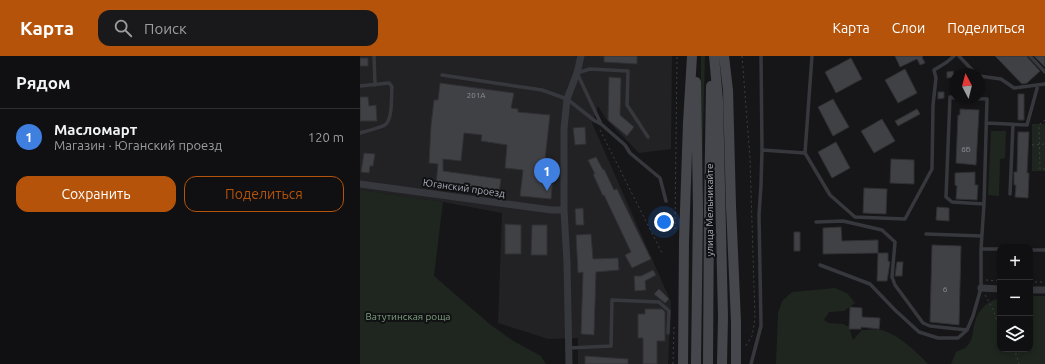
<!DOCTYPE html>
<html lang="ru">
<meta charset="utf-8">
<style>
body{margin:0;font-family:Ubuntu,sans-serif;background:#19191b;color:#f1f3f6}
.controls{position:absolute;right:12px;bottom:12px;display:grid;overflow:hidden;border-radius:8px;box-shadow:0 2px 6px #0003}
.controls button{width:36px;height:36px;display:grid;place-items:center;padding:0;border:0;border-bottom:1px solid #303032;background:#101012;color:#f1f3f6;font:20px sans-serif}
.compass{position:absolute;left:589px;top:12px;width:36px;height:36px;border-radius:50%;background:#101012;box-shadow:0 2px 6px #0003;rotate:353deg}
.you{position:absolute;left:304px;top:166px;width:14px;height:14px;margin:-10px;border:3px solid #fff;border-radius:50%;background:#1a73e8;box-shadow:0 0 0 6px #1a73e833}
.badge{display:grid;place-items:center;width:26px;height:26px;border-radius:50%;background:#b45309;color:#fff;font-size:13px;font-weight:700}
.pin{position:absolute;translate:-50% -33px;filter:drop-shadow(0 1px 2px #0008)}
.pin::after{content:'';position:absolute;top:21px;width:14px;height:12px;background:inherit;clip-path:polygon(0 0,100% 0,50% 100%)}
.list{margin:0;padding:0;list-style:none}
h2{display:flex;justify-content:space-between;align-items:center;height:52px;margin:0;padding:0 16px;font-size:17px}
h2 small{font-size:13px;font-weight:400;color:#9c9d9f}
.list li{display:grid;grid-template-columns:26px 1fr auto;gap:12px;align-items:center;box-sizing:border-box;height:56px;padding:0 16px;border-top:1px solid #303032}
.list b{display:block;font-size:15px;white-space:nowrap}
.list p{margin:0;font-size:13px;white-space:nowrap;color:#9c9d9f}
.list em{font-size:13px;font-style:normal;color:#9c9d9f}
.actions{display:flex;gap:8px;padding:12px 16px}
.actions a{flex:1;padding:9px 0;border:1px solid #b45309;border-radius:12px;text-align:center;font-size:14px;color:#b45309}
.actions .main{background:#b45309;color:#fff}
.icon{flex:none;width:22px;height:22px;fill:none;stroke:currentColor;stroke-width:2;stroke-linecap:round;stroke-linejoin:round}
.map{position:relative;flex:none;width:685px;height:308px;overflow:hidden}
header{display:flex;align-items:center;gap:24px;box-sizing:border-box;height:56px;padding:0 20px;background:#b45309;color:#fff}
header strong{font-size:19px}
nav{display:flex;gap:22px;margin-inline-start:auto;font-size:14px}
.search{width:280px;height:36px;background:#19191b;display:flex;align-items:center;gap:10px;box-sizing:border-box;padding:0 14px;border-radius:12px;color:#9c9d9f;font-size:15px}
main{display:flex}
aside{flex:1;background:#101012}
.map>svg:first-child{display:block}
.built{fill:#222225}
.green{fill:#1e261f}
.building{fill:#404145;stroke:#303034}
.lines{fill:none;stroke-linecap:round;stroke-linejoin:round}
.path{stroke:#3d3f44;stroke-width:1;stroke-dasharray:2 3;stroke-linecap:butt}
.service{stroke:#37383d;stroke-width:3.5}
.minor{stroke:#37383d;stroke-width:7}
.secondary{stroke:#45474d;stroke-width:10}
.secondary-bridge{stroke:#45474d;stroke-width:10}
.labels{text-anchor:middle;dominant-baseline:central;stroke-width:4;stroke-linejoin:round;paint-order:stroke}
.number-label{font-size:8px;fill:#8e929b}
.street-label{font-size:10px;fill:#a8adb8;stroke:#111113}
.park-label{font-size:10px;fill:#7fa381;stroke:#111113}
</style>
<header>
<strong>Карта</strong>
<div class="search"><svg class="icon" aria-label="search" viewBox="0 0 24 24"><circle cx="10" cy="10" r="6"/><path d="M15 15l6 6"/></svg>Поиск</div>
<nav><a>Карта</a><a>Слои</a><a>Поделиться</a></nav>
</header>
<main>
<aside>
<h2>Рядом<small></small></h2>
<ul class="list">
<li><span class="badge" style="background:#3f7fe0">1</span><div><b>Масломарт</b><p>Магазин · Юганский проезд</p></div><em>120 m</em></li>
</ul>
<div class="actions"><a class="main">Сохранить</a><a>Поделиться</a></div>
</aside>
<div class="map">
<svg width="685" height="308" viewBox="0 0 685 308">
<rect width="100%" height="100%" fill="#161618"/>
<!-- built -->
<path class="built" d="M0,0H312L311,93L279,97L246,63L238,50L232,67L311,246L308,308H218V282L188,283L138,267L142,157L83,146L0,134Z"/>
<!-- green -->
<path class="green" d="M341,0H345L342,118H341Z
M672,68H685V115H672Z
M631,75H646L645,102L640,103L639,140L628,139Z
M0,134L83,146L74,220L132,270L155,286L181,300L186,308H0Z
M475,232L487,237L495,247L484,255L469,256L464,264L469,267L483,268L489,271L493,284L502,274C508,274 516,273 522,274C541,280 555,295 568,308H416L418,257L422,245L432,236Z
M670,240H685V308H591L596,296C599,294 605,293 607,290C614,284 612,274 615,266C618,254 627,245 640,242V293H670Z"/>
<!-- building -->
<path class="building" d="M244,0H277V8L244,6Z
M535,0H563L562,1L565,7L560,9L557,3L540,11Z
M635,0H667L668,2L680,15L667,27L662,28Z
M674,0H685V11Z
M0,2H8V10H0Z
M491,2L502,23L476,37L465,16Z
M545,13L557,37L538,47L525,24Z
M593,15L594,21L587,22V16Z
M249,21L261,22L260,59L274,71L267,80L248,64Z
M80,27L154,37L151,52L158,53V56L190,59L183,121L193,122L191,143L160,140L163,114L145,112L147,89L121,85L122,79L104,77L101,105L83,103V115L141,123L139,137L76,128L78,108L69,107L71,69L74,44H78Z
M578,36H584V42L578,43Z
M658,38H664V64H658Z
M0,41H8L9,50L16,49L17,65H0Z
M473,43L489,71L473,80L458,51Z
M557,53L560,58L538,70L535,65Z
M600,53L619,54L616,109L596,107L598,59H600Z
M522,63L535,85L514,97L501,75Z
M225,71L226,88L215,89L213,72Z
M658,76H669L667,117H669L668,142L655,141L656,129H654V116H657Z
M476,86L490,112L472,122L458,96Z
M4,97L15,98L13,110H10L9,117L1,116Z
M236,101L243,114L244,113L254,134L257,133L291,203L272,212L265,199L271,196L244,139L243,140L233,118H235L228,104Z
M531,103L554,104V128L530,127Z
M615,116V129H618L617,144L596,143L597,130L595,129V117Z
M504,132L527,133L526,158L503,157Z
M577,151L589,152V165L576,164Z
M223,152L224,169H216L215,153Z
M145,168L161,169V198H145Z
M172,169H187V199H171Z
M481,171L482,185L518,184V197L463,198V172Z
M434,176H440V195H434Z
M231,178L233,203L258,202L259,214L236,216L234,279L221,278L223,216L218,217L216,179Z
M572,189L601,190L599,269L570,266Z
M518,197H528V205L530,206L527,225H517Z
M537,206H543L542,220H535Z
M293,214L296,219L285,225L286,234L275,235L274,220H281Z
M299,233L309,243L305,247L294,238Z
M490,251L502,252V261L520,262L519,273L501,271V273H489Z
M285,253H302L305,256V285H297V308H283V282H278V258H285Z
M225,300L268,303V308H225Z"/>
<g class="lines">
<!-- path -->
<path class="path" d="M382,0L390,102L395,263L392,280L385,291
M685,64L679,69L680,113H685
M240,74L303,199
M672,89L685,88
M315,173L317,0
M626,224L640,225
M670,226H685
M625,239L633,253L640,275
M653,293L655,295L659,308
M313,308L314,270"/>
<!-- service -->
<path class="service" d="M14,0L15,29
M452,0L445,97L470,139L495,161L545,163L572,113L573,49L576,22L574,14L587,6L594,0
M599,0L616,18
M670,0L685,16
M82,19L182,34L207,43L235,65L241,68
M619,20L641,23L654,32L685,28
M0,30L29,27L30,28L32,31C31,41 33,63 25,69C19,72 7,75 0,77
M595,42L590,41L586,141L592,146L624,148L621,193H640
M600,42L627,43L624,148
M626,67L667,69L678,29
M288,81L267,49L268,15L230,13L217,17L241,68L265,89L270,97L300,122L306,145
M402,94L445,97
M650,138L653,68
M456,166L483,165L522,174L535,186L532,221L535,229L563,267L570,270L607,274
M566,178L622,180
M670,194H685
M460,209L510,228L535,254L559,276L578,282H598L607,274L613,260L621,232V193
M209,292L251,290L252,244L299,246L309,255L308,277
M391,308L401,270L399,159L401,129L402,94L401,0"/>
<!-- minor -->
<path class="minor" d="M0,128L191,154H204
M621,232L640,233
M670,234H685
M209,308L207,207L204,154V73L207,43L217,17L221,0"/>
<!-- secondary -->
<path class="secondary" d="M354,0L358,44L363,261L362,308
M364,0L368,34L371,150
M323,308L324,184L328,67L332,0
M336,308L338,154L336,26
M348,308L349,154L351,30"/>
<!-- secondary-bridge -->
<path class="secondary-bridge" d="M371,150L376,266V308"/>
</g>
<g class="labels">
<!-- number labels -->
<g class="number-label">
<text x="116" y="39">201А</text>
<text x="606" y="93">6Б</text>
<text x="585" y="233">6</text>
</g>
<!-- street labels -->
<g class="street-label">
<text transform="translate(104 132) rotate(8)">Юганский проезд</text>
<text transform="translate(349 154) rotate(-90)">улица Мельникайте</text>
</g>
<!-- park labels -->
<g class="park-label">
<text x="48" y="260">Ватутинская роща</text>
</g>
</g>
</svg>
<div class="controls">
<button>+</button>
<button>−</button>
<button><svg class="icon" aria-label="layers" viewBox="0 0 24 24"><path d="M12 4l9 5-9 5-9-5zM3 14l9 5 9-5"/></svg></button>
</div>
<svg class="compass" viewBox="-18 -18 36 36"><path d="M0-13l5 13h-10z" fill="#e53935"/><path d="M0 13l5-13h-10z" fill="#9c9d9f"/></svg>
<div class="you"></div>
<div class="pin badge" style="left:187px;top:135px;background:#3f7fe0">1</div>
</div>
</main>
